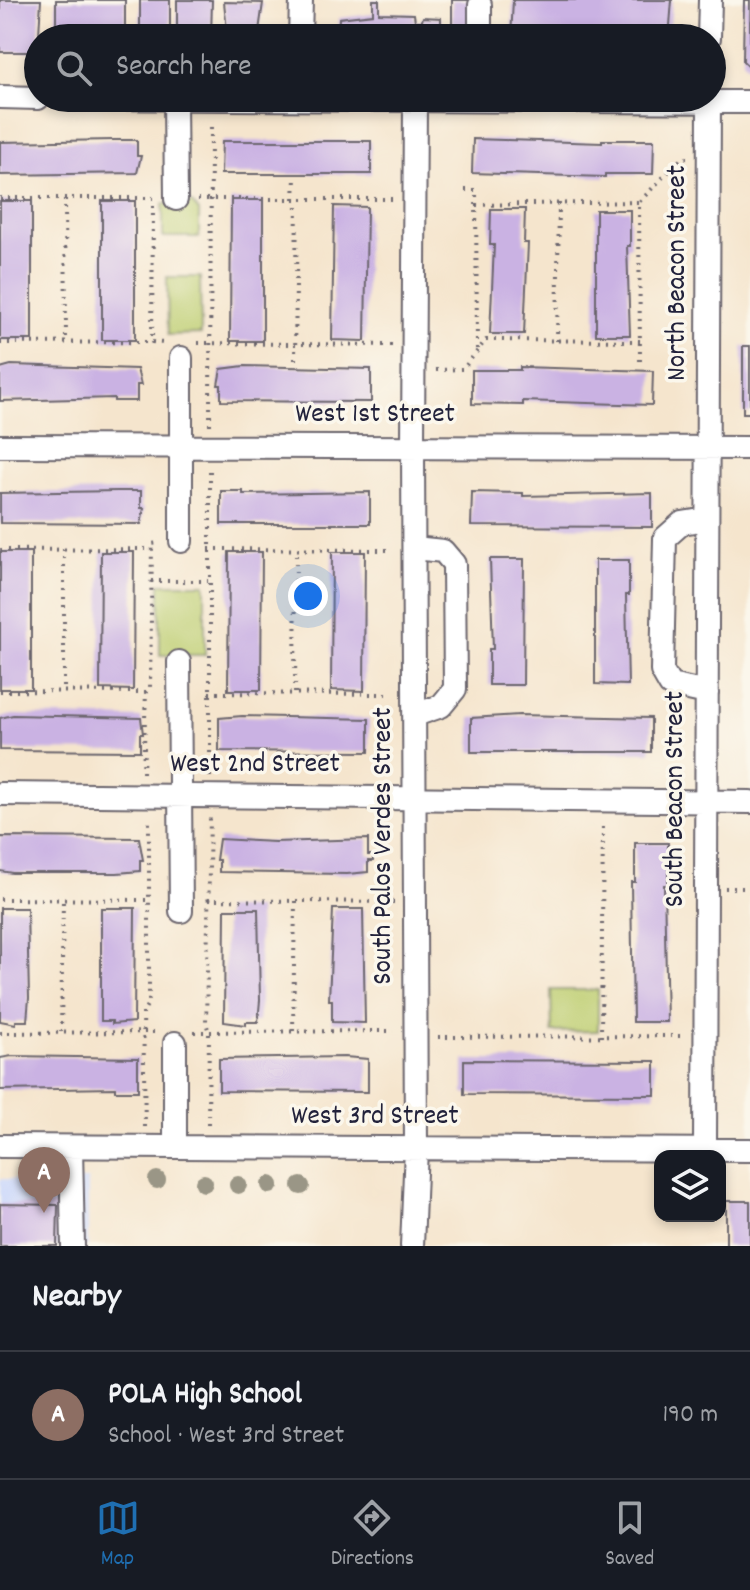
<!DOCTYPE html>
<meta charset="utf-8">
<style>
body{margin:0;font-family:Dekko,sans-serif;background:#20242c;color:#f1f3f6}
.controls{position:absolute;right:24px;bottom:24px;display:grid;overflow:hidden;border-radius:16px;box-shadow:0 4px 12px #0003}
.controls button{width:72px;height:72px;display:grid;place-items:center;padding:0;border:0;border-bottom:2px solid #363941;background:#171b24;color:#f1f3f6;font:40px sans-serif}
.you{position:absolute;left:308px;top:596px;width:28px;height:28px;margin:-20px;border:6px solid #fff;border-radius:50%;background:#1a73e8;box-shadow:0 0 0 12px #1a73e833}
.badge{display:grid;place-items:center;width:52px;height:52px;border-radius:50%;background:#1f6fb2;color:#fff;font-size:26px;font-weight:700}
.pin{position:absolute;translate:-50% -66px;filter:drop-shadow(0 2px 4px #0008)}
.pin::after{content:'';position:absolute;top:42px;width:28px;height:24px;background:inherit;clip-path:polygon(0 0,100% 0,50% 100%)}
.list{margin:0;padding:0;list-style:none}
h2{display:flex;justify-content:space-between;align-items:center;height:104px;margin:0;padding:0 32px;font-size:34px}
h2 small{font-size:26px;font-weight:400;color:#9ea1a6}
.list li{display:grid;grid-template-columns:52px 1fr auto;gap:24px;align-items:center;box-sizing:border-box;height:128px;padding:0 32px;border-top:2px solid #363941}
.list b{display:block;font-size:30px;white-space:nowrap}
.list p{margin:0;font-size:26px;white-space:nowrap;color:#9ea1a6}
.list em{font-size:26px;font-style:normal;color:#9ea1a6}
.icon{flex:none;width:44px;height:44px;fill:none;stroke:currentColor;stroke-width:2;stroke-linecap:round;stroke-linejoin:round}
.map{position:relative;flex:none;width:750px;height:1246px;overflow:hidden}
.search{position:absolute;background:#171b24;box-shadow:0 4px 12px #0003;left:24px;right:24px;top:24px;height:88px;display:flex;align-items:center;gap:20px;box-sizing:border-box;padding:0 28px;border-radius:44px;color:#9ea1a6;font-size:30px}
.sheet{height:232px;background:#171b24}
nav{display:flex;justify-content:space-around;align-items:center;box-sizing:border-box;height:112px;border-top:2px solid #363941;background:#171b24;font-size:22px;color:#9ea1a6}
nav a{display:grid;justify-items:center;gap:4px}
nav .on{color:#1f6fb2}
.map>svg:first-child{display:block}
.built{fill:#cfdafa}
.green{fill:#bdcd6f;stroke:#707855;stroke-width:2}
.building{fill:#cab2e3}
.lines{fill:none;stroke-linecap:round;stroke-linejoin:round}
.minor-casing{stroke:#6c666e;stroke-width:26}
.path{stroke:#6c666e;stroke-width:4;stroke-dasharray:2 6;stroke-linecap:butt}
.minor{stroke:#fff;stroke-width:22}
.tree{fill:#9a9686}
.labels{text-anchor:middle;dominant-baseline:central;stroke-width:7;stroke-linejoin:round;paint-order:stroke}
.street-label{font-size:28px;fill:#22223b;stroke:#fbf7ec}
</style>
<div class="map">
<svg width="750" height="1246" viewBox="0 0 750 1246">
<rect width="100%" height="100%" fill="#fbf7ec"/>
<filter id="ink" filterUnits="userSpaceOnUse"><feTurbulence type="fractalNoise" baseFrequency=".0125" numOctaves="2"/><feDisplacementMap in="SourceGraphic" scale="16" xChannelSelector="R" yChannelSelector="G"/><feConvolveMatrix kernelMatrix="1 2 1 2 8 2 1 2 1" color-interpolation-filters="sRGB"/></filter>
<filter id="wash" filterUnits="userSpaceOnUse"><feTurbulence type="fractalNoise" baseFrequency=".006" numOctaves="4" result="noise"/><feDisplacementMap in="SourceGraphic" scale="32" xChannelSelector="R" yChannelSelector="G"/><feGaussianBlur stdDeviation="1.8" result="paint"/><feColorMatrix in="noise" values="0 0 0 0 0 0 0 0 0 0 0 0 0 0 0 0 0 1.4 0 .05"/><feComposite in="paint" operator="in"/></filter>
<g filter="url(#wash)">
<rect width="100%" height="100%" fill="#f5e5cd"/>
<!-- built -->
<path class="built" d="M0,1179L88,1180V1246H0Z"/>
<!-- green -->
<path class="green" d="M192,203L199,211V237H163V204Z
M167,277H200L201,334L168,335Z
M160,584H205V655H160Z
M551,990H598V1031L552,1032Z"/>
<g id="blocks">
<!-- building -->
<path class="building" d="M0,0H41L38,52H0Z
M56,0H125V38H56Z
M140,0H170V38H140Z
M177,0H212L211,38H177Z
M373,0H379V13L414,14L415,21H422L423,17L441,18V30L452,31V0H470L471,38H338L339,18L373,14Z
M513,0H672L669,38H511Z
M744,0H750V68L743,61Z
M224,2L263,3L258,38H224V30H227Z
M473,139L602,143V140H654L653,174H605V177L472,173Z
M114,140H137V156H141L137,173L0,175V142Z
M222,141H371V174H221Z
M231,200H263V341H230Z
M0,201H32V340H0Z
M102,201H135V340H102Z
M334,206L367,207L365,341L332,340Z
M491,209H525L524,243H528L524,334H490L494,245H490Z
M596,210H630V246H627L630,335H596Z
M743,346H750V413H743Z
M11,365L137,369L141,385H137V401H114V398L0,401V368Z
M244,366L371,369V402L221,401V385H218L221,369Z
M520,367L653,371L652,405L523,401V405L472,404V370H520Z
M118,491H141V508H144L141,524L0,523V493Z
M221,491H243V494L370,492V524H221Z
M472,492L523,493V496L652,493V527L471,526Z
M0,552H31V689H0Z
M101,552H134L133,690L100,689Z
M229,552H262L261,690H228Z
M332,552H365L364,691L331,690Z
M490,559H524L523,685H489V649H493Z
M595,560H629V595H626L628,685L595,684Z
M13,715L141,718L143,734H140V751L0,750V718Z
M519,715L651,718V752H471V718Z
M242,716L369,719V752L219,751V718Z
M0,837L139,838L143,860H140V871L117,873H12L0,871Z
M219,839L275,842L368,839V855H373V861H368V872L347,874L219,872V860H216Z
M635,843H668V885H664L667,1022H633L631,882H635Z
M0,908H27L29,998L27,1021H16V1024L0,1021Z
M101,908H135L134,1022L112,1024V1021H101Z
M225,909H258L260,1000L258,1022H246V1025L224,1022Z
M333,909H363L365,1023L332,1022V1000H329Z
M12,1056L138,1058V1091H115V1088L0,1090V1058Z
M345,1057L368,1059V1092L219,1091V1059Z
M464,1060L655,1061V1095L464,1094Z
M726,1201H750V1246H726Z
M0,1204L58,1205L57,1246H0Z"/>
</g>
</g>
<g filter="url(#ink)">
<use href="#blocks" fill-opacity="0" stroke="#6c666e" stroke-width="2"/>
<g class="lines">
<defs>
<path id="minor" d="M480,5V38
M300,38L301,0
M709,38L710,0
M0,97L38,98
M73,98L750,102
M175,99L176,199
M181,358V541
M0,446L750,448
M414,548L443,551L454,564L455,689L441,706L415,715
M179,662L181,911
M707,693L670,685L662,671L665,538L682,523L707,519
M0,794L750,802
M175,1043V1147
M0,1146L750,1150
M71,1147L73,1246
M705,1149L709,98
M412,1246L416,1148L413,446L415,101"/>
</defs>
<!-- minor casing -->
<use href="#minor" class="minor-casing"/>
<!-- path -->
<path class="path" d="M465,190H476L477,352
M0,198H153
M65,199L66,342
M198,199H394
M294,199L295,178
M476,205L639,202
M153,206L152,342L164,343V346
M557,341L559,203
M0,343L152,342
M198,343L393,345
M295,360L297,200
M640,361L639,202L682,158H687
M436,370L463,369L486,340L641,341
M210,425L211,122
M64,549V691
M209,549L391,550
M0,550L152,549
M151,581H208
M0,691L146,692
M209,693L391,694
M295,693L296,550
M143,773L146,692L150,688L152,544L160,543
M210,777V470
M725,888H750
M0,899L148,900
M208,900L394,902
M293,1031L295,901
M61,1032L63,899
M194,1032L394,1031
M0,1033L158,1032
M438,1037L685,1036
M601,1037L603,823
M208,1124L209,1032L206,1023L210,818
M145,1127L143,1012L149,1002V818"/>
<!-- minor -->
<use href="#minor" class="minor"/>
</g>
<!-- trees -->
<g class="tree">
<circle cx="157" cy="1180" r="9"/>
<circle cx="204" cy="1183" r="9"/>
<circle cx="238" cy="1185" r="9"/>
<circle cx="270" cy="1185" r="9"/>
<circle cx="301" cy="1186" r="9"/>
</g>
</g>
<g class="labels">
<!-- street labels -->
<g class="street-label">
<text transform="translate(679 273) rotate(-90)">North Beacon Street</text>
<text x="375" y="416">West 1st Street</text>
<text x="255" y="766">West 2nd Street</text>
<text transform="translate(677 799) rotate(-90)">South Beacon Street</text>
<text transform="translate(385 846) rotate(-90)">South Palos Verdes Street</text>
<text x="375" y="1118">West 3rd Street</text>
</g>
</g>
</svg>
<div class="controls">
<button><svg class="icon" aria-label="layers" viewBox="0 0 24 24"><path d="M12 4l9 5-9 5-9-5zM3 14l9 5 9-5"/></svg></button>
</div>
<div class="you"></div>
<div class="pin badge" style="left:44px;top:1213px;background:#8d6e63">A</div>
<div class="search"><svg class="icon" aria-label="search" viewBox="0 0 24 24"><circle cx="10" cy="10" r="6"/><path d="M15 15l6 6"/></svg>Search here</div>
</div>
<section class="sheet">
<h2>Nearby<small></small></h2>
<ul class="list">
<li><span class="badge" style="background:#8d6e63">A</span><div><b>POLA High School</b><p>School · West 3rd Street</p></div><em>190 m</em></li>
</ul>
</section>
<nav>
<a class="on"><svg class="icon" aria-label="map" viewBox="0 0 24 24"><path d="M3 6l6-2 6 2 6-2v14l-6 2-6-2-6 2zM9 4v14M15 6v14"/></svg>Map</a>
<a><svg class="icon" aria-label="directions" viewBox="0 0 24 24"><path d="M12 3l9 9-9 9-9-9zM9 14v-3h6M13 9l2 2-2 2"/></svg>Directions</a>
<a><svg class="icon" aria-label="saved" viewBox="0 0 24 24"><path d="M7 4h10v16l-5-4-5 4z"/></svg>Saved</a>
</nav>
